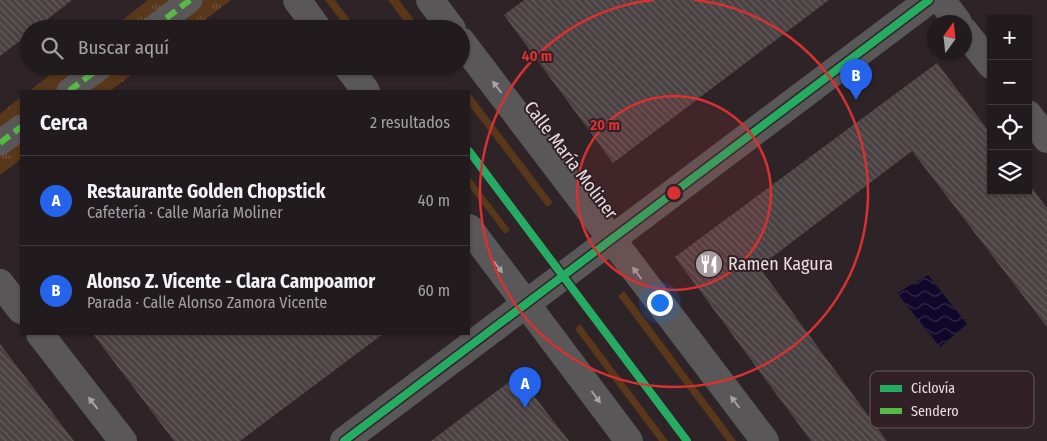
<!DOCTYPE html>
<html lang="es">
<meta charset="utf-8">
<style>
body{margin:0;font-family:"Fira Sans Condensed",sans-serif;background:#2e282b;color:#f1f3f6}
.controls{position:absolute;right:15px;top:15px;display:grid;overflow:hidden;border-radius:0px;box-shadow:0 1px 4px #0004}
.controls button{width:45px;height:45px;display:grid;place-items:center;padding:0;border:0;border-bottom:1px solid #3f393c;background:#221b1e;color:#f1f3f6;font:25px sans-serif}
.compass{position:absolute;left:927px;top:15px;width:45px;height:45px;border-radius:50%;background:#221b1e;box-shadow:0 1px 4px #0004;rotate:15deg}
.you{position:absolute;left:659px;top:302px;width:18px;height:18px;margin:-12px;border:4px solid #fff;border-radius:50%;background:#1a73e8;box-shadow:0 0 0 8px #1a73e833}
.badge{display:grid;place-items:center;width:32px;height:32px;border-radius:50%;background:#2563eb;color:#fff;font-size:16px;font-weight:700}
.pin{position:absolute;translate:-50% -41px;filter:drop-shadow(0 1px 2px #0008)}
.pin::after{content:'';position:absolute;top:26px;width:18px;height:15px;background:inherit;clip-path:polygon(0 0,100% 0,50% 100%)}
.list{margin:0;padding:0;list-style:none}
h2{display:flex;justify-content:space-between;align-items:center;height:65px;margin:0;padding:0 20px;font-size:21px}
h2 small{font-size:16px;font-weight:400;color:#a2a1a4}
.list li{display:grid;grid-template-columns:32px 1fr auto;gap:15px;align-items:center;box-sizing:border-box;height:90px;padding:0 20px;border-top:1px solid #3f393c}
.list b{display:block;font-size:19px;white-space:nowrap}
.list p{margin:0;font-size:16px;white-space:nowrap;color:#a2a1a4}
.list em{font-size:16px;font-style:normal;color:#a2a1a4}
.icon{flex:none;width:28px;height:28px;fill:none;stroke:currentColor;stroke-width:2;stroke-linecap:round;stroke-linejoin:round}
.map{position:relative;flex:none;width:1047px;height:441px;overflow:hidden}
.search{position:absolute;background:#221b1e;box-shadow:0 1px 4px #0004;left:20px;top:20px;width:450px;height:55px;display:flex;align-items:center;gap:12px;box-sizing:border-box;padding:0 18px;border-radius:28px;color:#a2a1a4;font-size:19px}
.panel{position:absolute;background:#221b1e;box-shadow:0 1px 4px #0004;left:20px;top:90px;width:450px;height:245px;border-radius:0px}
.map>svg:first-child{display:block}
.green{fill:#58371a}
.park{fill:url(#park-tufts)}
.water{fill:url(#water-waves)}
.building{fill:url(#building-back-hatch)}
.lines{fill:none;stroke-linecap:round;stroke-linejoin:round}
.pedestrian{stroke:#5a5759;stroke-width:25}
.minor{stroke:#5a5759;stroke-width:28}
.quiet{stroke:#58b947;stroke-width:6;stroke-dasharray:12 6;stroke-linecap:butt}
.cycleway-casing{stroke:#312127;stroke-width:11}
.cycleway{stroke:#26ab63;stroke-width:8}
.oneway{fill:#a8a1a4}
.ring{fill:none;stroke:#d73131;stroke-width:2.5}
.labels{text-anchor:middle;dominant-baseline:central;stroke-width:4;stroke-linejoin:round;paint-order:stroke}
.street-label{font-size:18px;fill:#e8dde1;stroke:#312127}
.poi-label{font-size:18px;fill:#e8dde1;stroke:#312127;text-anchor:start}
.key{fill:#312127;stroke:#68595f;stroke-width:1}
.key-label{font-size:14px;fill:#e8dde1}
.centre{fill:#d73131;stroke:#312127;stroke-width:2.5}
.ring-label{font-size:15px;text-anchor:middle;font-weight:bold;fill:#d73131;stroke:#312127;stroke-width:4;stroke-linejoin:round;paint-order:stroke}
</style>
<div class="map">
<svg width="1047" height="441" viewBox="0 0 1047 441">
<defs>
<pattern id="park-tufts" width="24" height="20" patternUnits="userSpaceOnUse" patternTransform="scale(1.25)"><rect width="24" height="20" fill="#58371a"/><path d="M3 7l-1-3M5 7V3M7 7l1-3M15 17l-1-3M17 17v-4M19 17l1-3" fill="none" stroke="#70543b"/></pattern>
<pattern id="water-waves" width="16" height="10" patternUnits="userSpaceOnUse" patternTransform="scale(1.25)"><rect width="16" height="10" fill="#10072a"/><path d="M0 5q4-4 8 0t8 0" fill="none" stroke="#332b49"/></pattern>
<pattern id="building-back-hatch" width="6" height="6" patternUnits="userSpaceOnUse" patternTransform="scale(1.25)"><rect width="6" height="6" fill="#4a4143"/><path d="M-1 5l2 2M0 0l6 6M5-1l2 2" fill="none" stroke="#645c5e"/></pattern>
</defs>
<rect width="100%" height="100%" fill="#2e2428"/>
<!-- green -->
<path class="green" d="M325,0H335L357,29H347Z
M388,0H399L421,29H410Z
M469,92L553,203L547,207L469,105Z
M469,176L510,230L505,234L469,187Z
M624,291L736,441H727L618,296Z
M580,324L668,441H659L575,329Z"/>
<!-- park -->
<path class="park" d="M148,0H231L193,29H111Z
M62,66H143L110,91H29Z
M21,97V159L0,175V114Z"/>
<!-- water -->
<path class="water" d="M928,275L967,324L940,347L897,293Z"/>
<!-- building -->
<path class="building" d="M0,0H72L35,29H29V34L0,56Z
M524,0H829L613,163L504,15Z
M937,63L991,134V191H1028V183L1047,208V327L912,151L759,267L887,441H811L675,257Z
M93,334H383L240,441H174Z
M0,344L74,441H0Z
M518,375L569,441H431Z"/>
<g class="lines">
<!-- pedestrian -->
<path class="pedestrian" d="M152,29L190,0
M69,91L102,66
M0,143L21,127"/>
<!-- minor -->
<path class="minor" d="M297,0L318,29
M430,0L452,29
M941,0L958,22
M964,31L991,65
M461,41L765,441
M347,66L366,91
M1028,114L1047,139
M469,228L629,441
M0,283L21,310
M40,334L123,441
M344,441L929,0"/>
<!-- quiet -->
<path class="quiet" d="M152,29L190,0
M69,91L102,66
M0,143L21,127"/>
<defs>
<path id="cycleway" d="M469,151L687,441
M344,441L929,0"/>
</defs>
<!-- cycleway casing -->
<use href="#cycleway" class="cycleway-casing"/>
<!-- cycleway -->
<use href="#cycleway" class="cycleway"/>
</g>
<!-- one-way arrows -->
<defs><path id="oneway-solid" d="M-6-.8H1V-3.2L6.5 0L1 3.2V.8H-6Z" transform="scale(1.25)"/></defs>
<g class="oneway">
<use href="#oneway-solid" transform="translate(497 87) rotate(-127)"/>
<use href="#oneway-solid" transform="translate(498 267) rotate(53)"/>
<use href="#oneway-solid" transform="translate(637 273) rotate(-127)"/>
<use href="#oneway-solid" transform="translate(596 397) rotate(53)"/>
<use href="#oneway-solid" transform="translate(735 402) rotate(-127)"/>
<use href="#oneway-solid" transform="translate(93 403) rotate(-128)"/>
</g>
<!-- distance rings -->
<circle cx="674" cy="193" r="97" fill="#d73131" fill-opacity=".12"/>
<g class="ring">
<circle cx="674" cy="193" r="97"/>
<path d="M694 0A194 194 0 1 1 654 0"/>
</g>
<!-- icons -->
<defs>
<symbol id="restaurant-disc" viewBox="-11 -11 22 22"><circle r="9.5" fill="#a79ca0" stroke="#312127"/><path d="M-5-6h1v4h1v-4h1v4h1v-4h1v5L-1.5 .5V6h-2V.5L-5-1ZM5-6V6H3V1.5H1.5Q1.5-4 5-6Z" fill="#fff"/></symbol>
</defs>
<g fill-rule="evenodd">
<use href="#restaurant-disc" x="693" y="248" width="32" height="32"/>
</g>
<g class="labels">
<!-- street labels -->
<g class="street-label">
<text transform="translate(571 160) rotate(53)">Calle María Moliner</text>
</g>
<!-- poi labels -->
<g class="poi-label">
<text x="728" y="264">Ramen Kagura</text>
</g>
</g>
<!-- legend -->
<rect x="870" y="371" width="164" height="57" rx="8" class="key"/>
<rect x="880" y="385" width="22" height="7" fill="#26ab63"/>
<rect x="880" y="408" width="22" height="6" fill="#58b947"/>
<g class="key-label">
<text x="911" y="393">Ciclovía</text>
<text x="911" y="416">Sendero</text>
</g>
<circle cx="674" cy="193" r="8" class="centre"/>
<g class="ring-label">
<text x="537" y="61">40 m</text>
<text x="605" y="130">20 m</text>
</g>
</svg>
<div class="controls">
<button>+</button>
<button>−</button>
<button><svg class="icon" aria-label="locate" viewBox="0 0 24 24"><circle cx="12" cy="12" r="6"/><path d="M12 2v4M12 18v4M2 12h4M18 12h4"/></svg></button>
<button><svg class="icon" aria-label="layers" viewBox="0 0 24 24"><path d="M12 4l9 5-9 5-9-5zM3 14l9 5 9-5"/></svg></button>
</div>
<svg class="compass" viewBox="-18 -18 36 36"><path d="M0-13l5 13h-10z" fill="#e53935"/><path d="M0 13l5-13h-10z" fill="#a2a1a4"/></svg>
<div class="you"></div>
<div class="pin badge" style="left:525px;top:408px">A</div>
<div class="pin badge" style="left:856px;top:100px">B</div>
<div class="search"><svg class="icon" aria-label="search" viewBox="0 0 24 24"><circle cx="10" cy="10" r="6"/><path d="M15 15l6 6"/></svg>Buscar aquí</div>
<section class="panel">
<h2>Cerca<small>2 resultados</small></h2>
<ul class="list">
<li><span class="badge">A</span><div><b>Restaurante Golden Chopstick</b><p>Cafetería · Calle María Moliner</p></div><em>40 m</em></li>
<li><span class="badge">B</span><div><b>Alonso Z. Vicente - Clara Campoamor</b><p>Parada · Calle Alonso Zamora Vicente</p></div><em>60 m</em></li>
</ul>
</section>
</div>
